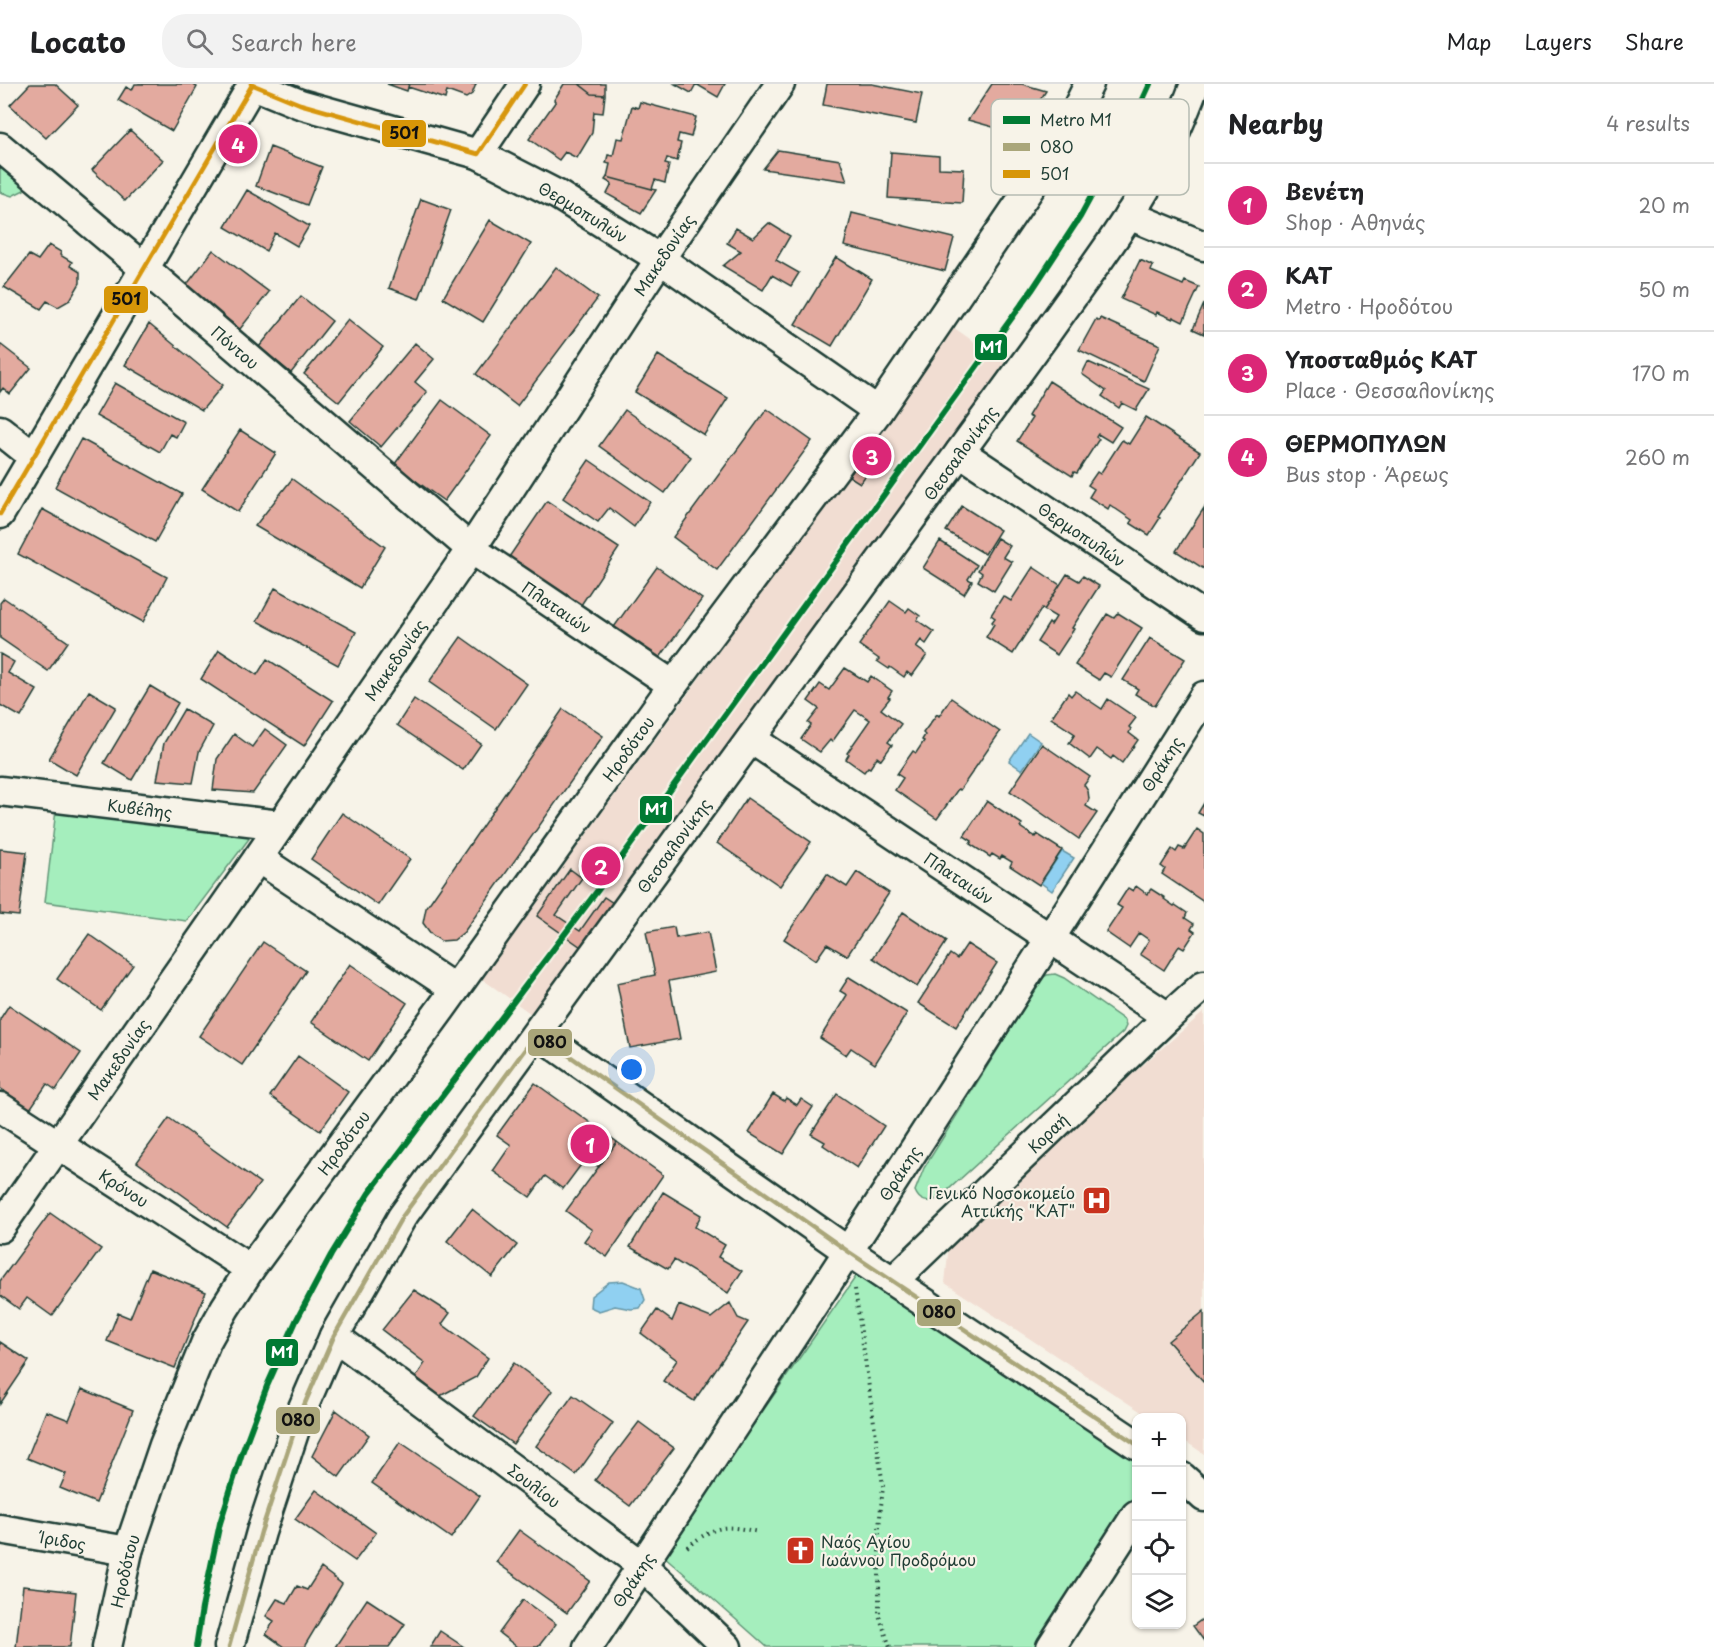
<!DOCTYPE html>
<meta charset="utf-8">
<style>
body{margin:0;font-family:"Playpen Sans",sans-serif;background:#f2f2f2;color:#202124}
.controls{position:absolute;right:18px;bottom:18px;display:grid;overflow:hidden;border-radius:12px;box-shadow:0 2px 4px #0004}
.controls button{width:54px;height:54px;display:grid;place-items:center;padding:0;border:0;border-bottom:2px solid #e0e0e0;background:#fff;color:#202124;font:30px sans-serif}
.you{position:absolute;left:632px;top:986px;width:21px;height:21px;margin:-15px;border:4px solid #fff;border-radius:50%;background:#1a73e8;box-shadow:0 0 0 9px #1a73e833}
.badge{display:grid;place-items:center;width:39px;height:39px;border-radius:50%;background:#db2777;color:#fff;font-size:20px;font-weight:700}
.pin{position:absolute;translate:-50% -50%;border:3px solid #fff;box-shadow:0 2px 6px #0006}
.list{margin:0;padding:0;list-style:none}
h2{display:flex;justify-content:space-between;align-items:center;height:78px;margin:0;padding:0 24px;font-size:26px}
h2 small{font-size:20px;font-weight:400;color:#757577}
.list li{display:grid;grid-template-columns:39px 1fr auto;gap:18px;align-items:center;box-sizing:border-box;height:84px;padding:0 24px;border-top:2px solid #e0e0e0}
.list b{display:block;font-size:22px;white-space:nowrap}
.list p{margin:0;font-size:20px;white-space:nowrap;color:#757577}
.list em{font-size:20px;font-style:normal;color:#757577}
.icon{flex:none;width:33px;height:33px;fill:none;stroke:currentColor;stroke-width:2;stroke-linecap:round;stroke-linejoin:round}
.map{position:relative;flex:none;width:1204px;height:1563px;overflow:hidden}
header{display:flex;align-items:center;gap:36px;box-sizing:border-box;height:84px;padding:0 30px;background:#fff;border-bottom:2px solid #e0e0e0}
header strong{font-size:28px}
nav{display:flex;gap:33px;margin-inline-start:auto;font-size:21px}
.search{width:420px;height:54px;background:#f2f2f2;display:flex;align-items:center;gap:15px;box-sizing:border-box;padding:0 21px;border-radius:24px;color:#757577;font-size:22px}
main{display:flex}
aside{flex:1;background:#fff}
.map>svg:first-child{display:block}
.built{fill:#f1ddd2}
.green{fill:#a5eebd;stroke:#629678;stroke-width:1.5}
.water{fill:#90d0f1;stroke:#6395a5;stroke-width:1.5}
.building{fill:#e3aa9f;stroke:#1f3d34;stroke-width:1.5}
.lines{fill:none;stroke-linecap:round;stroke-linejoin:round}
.street-casing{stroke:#1f3d34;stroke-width:33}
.path{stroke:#1f3d34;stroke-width:4;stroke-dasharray:1.5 4.5;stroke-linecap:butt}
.street{stroke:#f7f3e8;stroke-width:28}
.bus-1-casing{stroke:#f7f3e8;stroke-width:9}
.bus-2-casing{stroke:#f7f3e8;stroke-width:9}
.bus-1{stroke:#aaa67a;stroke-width:4.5}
.bus-2{stroke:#d79608;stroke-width:4.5}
.metro-1-casing{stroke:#f7f3e8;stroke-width:10}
.metro-1{stroke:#007a33;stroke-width:6}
.labels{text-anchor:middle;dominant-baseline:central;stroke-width:4.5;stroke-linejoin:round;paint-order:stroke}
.street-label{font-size:16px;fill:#1f3d34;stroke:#f7f3e8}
.poi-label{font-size:16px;fill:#1f3d34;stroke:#f7f3e8;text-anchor:end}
.key{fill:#f7f3e8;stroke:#b6bcb2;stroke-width:1.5}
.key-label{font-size:16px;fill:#1f3d34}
.line-badge{stroke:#f7f3e8;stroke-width:2}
.badge-label{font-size:16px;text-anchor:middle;font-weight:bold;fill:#fff}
.pale-badge-label{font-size:16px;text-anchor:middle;font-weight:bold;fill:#111}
</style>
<header>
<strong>Locato</strong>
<div class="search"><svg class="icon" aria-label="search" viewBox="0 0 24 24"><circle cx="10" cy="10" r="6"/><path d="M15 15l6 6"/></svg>Search here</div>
<nav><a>Map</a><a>Layers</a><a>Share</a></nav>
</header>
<main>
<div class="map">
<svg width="1204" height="1563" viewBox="0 0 1204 1563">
<rect width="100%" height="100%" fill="#f7f3e8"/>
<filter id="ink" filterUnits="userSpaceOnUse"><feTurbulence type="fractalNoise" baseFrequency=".0167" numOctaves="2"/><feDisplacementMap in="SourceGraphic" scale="12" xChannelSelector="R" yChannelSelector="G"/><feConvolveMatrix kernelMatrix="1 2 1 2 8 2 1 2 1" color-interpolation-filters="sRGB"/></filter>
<g filter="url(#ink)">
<!-- built -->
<path class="built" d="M953,243L1007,281L537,934L482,895Z
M1204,928V1370L1182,1355V1334L1149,1333L945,1199L950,1151L1025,1083Z"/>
<!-- green -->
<path class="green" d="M0,73L22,90L24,106L12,112L0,108Z
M56,726L251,752L187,837L45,818Z
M1055,890L1064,894L1124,936L1126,942L1123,948L939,1114C928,1119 920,1119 915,1107L924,1084L1042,894L1047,891Z
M859,1188L1136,1376V1409L1037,1563H767L663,1471Z"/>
<!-- water -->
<path class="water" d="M1028,649L1041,658L1022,686L1009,677Z
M1062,767L1074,774L1052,807L1041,799Z
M623,1197L641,1204L645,1216L640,1224L631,1225L615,1222L599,1227L590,1223L591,1212L609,1198Z"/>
<!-- building -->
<path class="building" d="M30,0H55L78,21L46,54L10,21Z
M135,0H192L197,3L172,47L118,16L126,3L132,6Z
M387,0H409L407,7Z
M409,0H476L472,10L466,14L447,7L445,15L408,3Z
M564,0H579L592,10L605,11L603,29L594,28L592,49L577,74L565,68L559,76L529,55L556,17L554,16Z
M579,0H605V11L592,10Z
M675,0H725L718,13L696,0L691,9Z
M827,0H872L922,10L916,39L823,21Z
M992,0H1022L1046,7L1018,50L968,36Z
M640,18L696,33L691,53L679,50L677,58L681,59L677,77L667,74L665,80L669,81L665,99L655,96L652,105L607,93L610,80L606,79L608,71L613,72L617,54L623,55L632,22L638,24Z
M130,46L163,76L125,117L92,86Z
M270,63L322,83L307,121L256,102Z
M778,66L840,76L847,97L763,85Z
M891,68L939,72V84L964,85L962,119L888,114Z
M607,93L652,105L656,106L641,129L607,110L612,100L605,96Z
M247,106L309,142L297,162L275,149L266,167L225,143Z
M421,115L451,126L419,215L389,204Z
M852,129L954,154L945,187L844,162Z
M490,136L531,160L483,238L443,214Z
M769,139L790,152L776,176L799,189L791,202L772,191L763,206L723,182L741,167L727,159L736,144L753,154Z
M49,161L61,168L60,171L72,178L70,182L80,188V199L70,216L58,223L47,217L41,225L4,203L29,171L38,176Z
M213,166L269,208L240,245L185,203Z
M836,173L872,195L832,262L795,240Z
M1140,176L1153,182L1151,187L1183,201L1185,197L1199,203L1183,238L1173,233V235L1157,228L1156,231L1121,215Z
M556,183L598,214L517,322L476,290Z
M301,212L332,237L291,289L259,263Z
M1204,220V250L1193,245Z
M1100,234L1160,261L1144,297L1079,266L1096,235L1099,237Z
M348,235L383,263L339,318L304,290Z
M149,240L223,301L202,326L125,281Z
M415,259L434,275L415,298L427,308L381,363L350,337Z
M0,260L31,284L10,310L3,304L0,308Z
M658,271L728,314L704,351L635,308Z
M1088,278L1149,305L1136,326L1122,319L1119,324L1102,312L1106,307L1082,290Z
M1049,297L1121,343L1111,358L1098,350L1096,353L1099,355L1077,389L1074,388L1072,392L1017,357L1032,334L1028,332Z
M115,299L184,338L176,353L170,350L160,368L96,332Z
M442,316L491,352L444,417L394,381Z
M767,325L812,357L717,486L673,453Z
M625,326L691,373L665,409L599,362Z
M1146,333L1200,368L1158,433L1160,434L1149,451L1130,439L1132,436L1110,421L1108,425L1089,413L1094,405L1088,401L1097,388L1100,390L1122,356L1129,360Z
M240,346L276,369L238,428L202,405Z
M876,354L888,362L860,399L849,392Z
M81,355L182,410L155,458L55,403Z
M589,376L650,418L634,443L609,424L598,438L563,414Z
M292,395L385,463L360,504L255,442Z
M547,417L619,464L581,521L509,473Z
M962,422L1000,446L985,470L946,447Z
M1204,424V485L1176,467Z
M42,425L167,493L143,538L18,470Z
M997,454L1010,462L1003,473L1012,478L994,507L978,497L982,489L978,486Z
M940,457L977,481L968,495L972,497L964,510L923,484Z
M657,483L702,515L659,575L614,543Z
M1033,483L1060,501L1044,526L1042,524L1013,570L986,553L994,540L992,538L995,534L991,531L1003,512L1011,517Z
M1067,490L1079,497L1083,492L1099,502L1072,544L1074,545L1057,571L1037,558L1049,539L1051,541L1056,533L1044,526Z
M275,504L356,548L338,581L257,537Z
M4,514L68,558L48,587L0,554V519Z
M890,517L906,528L909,524L920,532L917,536L934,548L926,560L921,556L916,563L927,571L912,592L907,588L904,593L890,583L889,585L877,577L879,575L859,561Z
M1118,529L1142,544L1111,593L1104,589L1099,596L1075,581L1107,530L1114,534Z
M461,553L527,600L496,645L429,598Z
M1150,554L1185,575L1155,622L1135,610L1138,605L1123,596Z
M219,566L257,591L267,575L333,617L304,662L201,595Z
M0,570L14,578L8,589L37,606L21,633L0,621Z
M845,584L867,598L871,592L892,607L888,613L890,614L881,625L901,640L888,658L892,661L881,676L877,673L870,684L868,683L864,688L846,675L849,670L847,669L870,636L855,626L832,658L830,656L820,668L801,655L811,641L808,639L819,625L808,617L820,600L829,606Z
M150,602L178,619L132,696L104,679Z
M89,607L116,623L76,691L49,675Z
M1075,607L1102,625L1108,615L1136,634L1129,643L1131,645L1129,649L1138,656L1122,679L1113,672L1111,675L1097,665L1090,675L1069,659L1075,650L1051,634L1068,609L1071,612Z
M951,614L1000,648L960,706L958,705L937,735L895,706L903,694L897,690L913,667L916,669L924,657L922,656L925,651L923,649L937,630L939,632Z
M414,615L481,660L463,686L397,641Z
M184,625L213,642L199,668L193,699L157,696L164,659Z
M563,625L603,652L464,848L454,856L441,857L431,850L423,839L426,824Z
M265,645L287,661L253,709L213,706L217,675L234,650L252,663Z
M1042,660L1090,693L1084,701L1088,707L1089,715L1086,722L1097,729L1079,755L1010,707Z
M747,714L811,758L780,802L717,759Z
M987,717L1022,740L1020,743L1035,753L1037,750L1062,766L1039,801L1010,782L1012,778L1002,772L1000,775L992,770L990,773L970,760L972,757L964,752Z
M1204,719V732L1198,729Z
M342,729L410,775L378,821L311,775Z
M1197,745L1204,750V818L1162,790L1165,785L1161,782L1172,765L1176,768L1179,763L1184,765Z
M0,765L27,768L19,832L0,830Z
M570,785L582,794L556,831L580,847L604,813L616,821L584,865L537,832Z
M857,788L889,809L847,872L827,860L816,876L784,855L827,790L847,803Z
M1136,802L1147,810L1151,805L1165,814L1164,815L1174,822L1175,821L1187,829L1185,834L1194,840L1191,845L1195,848L1184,865L1179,862L1164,886L1140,870L1149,856L1139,849L1129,864L1106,848L1122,824L1117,821L1128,804L1133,807Z
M903,828L947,857L917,903L873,874Z
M674,843L676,854L708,848L716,888L669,897L680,955L630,964L617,899L655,891L646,848Z
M89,850L133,881L101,926L57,895Z
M263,858L306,887L242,981L199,952Z
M967,860L997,879L956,943L918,919L950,870L957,875Z
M350,880L407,919L368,977L311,938Z
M849,893L907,929L875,980L851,964L846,971L820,954L847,911L840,907Z
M9,921L81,969L56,1006L47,1000L30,1025L0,1004V935Z
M298,972L348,1008L320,1047L270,1012Z
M535,999L617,1058L599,1083L586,1074L563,1105L545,1092L530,1113L493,1087L511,1061L497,1051Z
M773,1010L784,1017L786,1014L797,1021L801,1015L813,1023L783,1070L749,1049Z
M837,1010L884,1042L857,1084L823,1061L825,1058L811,1050Z
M169,1034L260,1099L227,1143L137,1078Z
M617,1058L663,1091L607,1173L584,1157L592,1146L566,1127Z
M663,1108L701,1131L695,1143L725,1161L718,1173L742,1187L728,1209L674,1176L668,1185L630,1163Z
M472,1125L517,1161L492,1193L447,1157Z
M50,1129L101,1165L52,1232L27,1214L19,1225L0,1211V1197Z
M150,1185L206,1208L175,1284L107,1257L118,1229L130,1234Z
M414,1206L450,1229L442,1240L488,1274L476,1293L440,1312L416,1293L425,1279L382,1246Z
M730,1219L738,1234L748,1238L694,1317L663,1297L677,1276L641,1249L657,1226L672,1237L679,1221L711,1234Z
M1204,1227V1298L1168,1257Z
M0,1258L29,1277L0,1320Z
M514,1279L552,1307L513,1360L474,1332Z
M82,1305L133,1326L96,1419L60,1404L66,1390L27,1374L46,1327L69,1336Z
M573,1311L613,1339L576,1391L536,1362Z
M336,1326L369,1351L339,1393L312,1372Z
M639,1338L674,1364L630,1422L595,1396Z
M400,1358L480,1412L451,1454L372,1399Z
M316,1406L376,1449L355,1477L295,1435Z
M519,1446L590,1497L567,1529L496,1478Z
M321,1484L342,1500L304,1563H284L266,1550L274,1537L266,1532L277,1515L287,1519L297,1502L307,1506Z
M23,1502L76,1508L70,1563H16Z
M367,1515L405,1540L389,1563H335Z
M523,1516L556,1540L538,1563H517L499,1549Z
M1204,1534V1557L1193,1542Z
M440,1547L464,1563H430Z"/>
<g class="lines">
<defs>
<g id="street">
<path id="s1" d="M251,0L300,20L478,70L558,111L660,175L878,327"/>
<path id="s2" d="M0,63L145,185L471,465L673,601"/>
<path d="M478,70L525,0"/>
<path d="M1129,131L1204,162"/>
<path d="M0,346L34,373"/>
<path id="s3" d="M960,368L1204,532"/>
<path d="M0,430L253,0"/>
<path id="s4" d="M751,655L1168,933"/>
<path id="s5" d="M0,707L280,741"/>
<path d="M258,774L455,905"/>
<path d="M537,949L849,1168L1136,1360"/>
<path id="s6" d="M0,1023L250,1185"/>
<path id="s7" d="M0,1144L258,774L471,465L660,175L780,0"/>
<path id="s8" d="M893,1197L1168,933L1204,901"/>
<path id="s9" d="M334,1252L643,1482L727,1563"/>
<path d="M1182,1393L1204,1413"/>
<path id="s10" d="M0,1445L128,1467"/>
<path id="s11" d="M107,1563L128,1467L164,1361L206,1258L225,1224L250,1185L441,925L673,601L878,327L1038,92L1064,51L1089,0"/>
<path id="s12" d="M229,1563L261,1448L299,1333L334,1252L402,1133L1046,250C1084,196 1125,143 1157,85C1172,58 1184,29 1195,0"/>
<path id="s13" d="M588,1563C797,1248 1003,931 1204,612"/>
<path d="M1051,1563L1136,1431"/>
</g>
</defs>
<!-- street casing -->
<use href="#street" class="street-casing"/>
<!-- path -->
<path class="path" d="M855,1205L883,1402L879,1443V1531L890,1563
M687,1463C718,1440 723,1441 759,1448"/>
<!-- street -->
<use href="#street" class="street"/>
<defs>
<path id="bus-1" d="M229,1563L261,1448L299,1333L334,1252L402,1133L537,949L849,1168L1136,1360"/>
<path id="bus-2" d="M251,0L300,20L478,70L525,0
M0,430L252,1"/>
</defs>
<!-- bus-1 casing -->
<use href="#bus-1" class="bus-1-casing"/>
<!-- bus-2 casing -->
<use href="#bus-2" class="bus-2-casing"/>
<!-- bus-1 -->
<use href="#bus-1" class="bus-1"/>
<!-- bus-2 -->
<use href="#bus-2" class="bus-2"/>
<defs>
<path id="metro-1" d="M196,1563L202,1524L220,1439L242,1369L267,1302L296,1237L331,1171L369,1109L598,806L1032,206L1080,133L1139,24L1150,0"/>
</defs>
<!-- metro-1 casing -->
<use href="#metro-1" class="metro-1-casing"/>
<!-- metro-1 -->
<use href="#metro-1" class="metro-1"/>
</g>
</g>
<!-- icons -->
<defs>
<symbol id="hospital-square" viewBox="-11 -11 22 22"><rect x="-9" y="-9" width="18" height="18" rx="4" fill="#c8321e" stroke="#f7f3e8"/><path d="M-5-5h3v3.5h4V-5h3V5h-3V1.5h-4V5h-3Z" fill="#fff"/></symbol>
<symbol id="church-square" viewBox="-11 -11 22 22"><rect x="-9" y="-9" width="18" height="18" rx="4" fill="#c8321e" stroke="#f7f3e8"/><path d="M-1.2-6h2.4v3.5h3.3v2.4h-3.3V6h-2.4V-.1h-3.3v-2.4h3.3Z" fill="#fff"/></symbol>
</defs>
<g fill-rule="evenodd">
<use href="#hospital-square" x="1080" y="1100" width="33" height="33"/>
<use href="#church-square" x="784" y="1450" width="33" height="33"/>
</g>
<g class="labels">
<!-- street labels -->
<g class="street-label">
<text stroke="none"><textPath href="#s1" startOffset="358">Θερμοπυλών</textPath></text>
<text stroke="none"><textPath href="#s7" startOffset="1178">Μακεδονίας</textPath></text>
<text stroke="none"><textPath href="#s2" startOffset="309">Πόντου</textPath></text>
<text stroke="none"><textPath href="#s12" startOffset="1412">Θεσσαλονίκης</textPath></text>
<text stroke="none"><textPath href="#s3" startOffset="147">Θερμοπυλών</textPath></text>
<text stroke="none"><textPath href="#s2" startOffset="723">Πλαταιών</textPath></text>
<text stroke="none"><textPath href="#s7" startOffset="692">Μακεδονίας</textPath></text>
<text stroke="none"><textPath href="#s11" startOffset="1050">Ηροδότου</textPath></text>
<text stroke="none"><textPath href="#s13" startOffset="1053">Θράκης</textPath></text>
<text stroke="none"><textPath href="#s5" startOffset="141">Κυβέλης</textPath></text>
<text stroke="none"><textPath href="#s12" startOffset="926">Θεσσαλονίκης</textPath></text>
<text stroke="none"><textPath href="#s4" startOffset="250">Πλαταιών</textPath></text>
<text stroke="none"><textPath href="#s7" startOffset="206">Μακεδονίας</textPath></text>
<text stroke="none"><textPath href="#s8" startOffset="214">Κοραή</textPath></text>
<text stroke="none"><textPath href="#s11" startOffset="564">Ηροδότου</textPath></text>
<text stroke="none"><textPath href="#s13" startOffset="567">Θράκης</textPath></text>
<text stroke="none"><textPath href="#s6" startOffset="148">Κρόνου</textPath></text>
<text stroke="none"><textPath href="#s9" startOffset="250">Σουλίου</textPath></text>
<text stroke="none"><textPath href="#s10" startOffset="64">Ίριδος</textPath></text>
<text stroke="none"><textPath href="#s11" startOffset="78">Ηροδότου</textPath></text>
<text stroke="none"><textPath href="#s13" startOffset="81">Θράκης</textPath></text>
</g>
<!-- poi labels -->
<g class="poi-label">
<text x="1075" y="1108">Γενικό Νοσοκομείο<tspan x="1075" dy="18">Αττικής "ΚΑΤ"</tspan></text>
<text x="821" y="1457" text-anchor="start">Ναός Αγίου<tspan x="821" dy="18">Ιωάννου Προδρόμου</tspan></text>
</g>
</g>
<!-- legend -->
<rect x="991" y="15" width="198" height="96" rx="9" class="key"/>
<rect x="1003" y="32" width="27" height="8" fill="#007a33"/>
<rect x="1003" y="59" width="27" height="8" fill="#aaa67a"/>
<rect x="1003" y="86" width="27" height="8" fill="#d79608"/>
<g class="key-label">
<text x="1040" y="42">Metro Μ1</text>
<text x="1040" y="69">080</text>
<text x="1040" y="96">501</text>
</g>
<g class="line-badge">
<rect x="381" y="35" width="46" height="29" rx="6" fill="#d79608"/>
<rect x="103" y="201" width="46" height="29" rx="6" fill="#d79608"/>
<rect x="974" y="249" width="34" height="28" rx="6" fill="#007a33"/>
<rect x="639" y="711" width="34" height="29" rx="6" fill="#007a33"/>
<rect x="527" y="944" width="46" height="29" rx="6" fill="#aaa67a"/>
<rect x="916" y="1214" width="46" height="29" rx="6" fill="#aaa67a"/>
<rect x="265" y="1254" width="34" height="29" rx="6" fill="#007a33"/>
<rect x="275" y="1322" width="46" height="29" rx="6" fill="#aaa67a"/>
</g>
<g class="badge-label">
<text x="991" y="269">Μ1</text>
<text x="656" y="731">Μ1</text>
<text x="282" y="1274">Μ1</text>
</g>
<g class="pale-badge-label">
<text x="404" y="55">501</text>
<text x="126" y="221">501</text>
<text x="550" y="964">080</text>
<text x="939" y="1234">080</text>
<text x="298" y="1342">080</text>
</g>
</svg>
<div class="controls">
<button>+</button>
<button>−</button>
<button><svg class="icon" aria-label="locate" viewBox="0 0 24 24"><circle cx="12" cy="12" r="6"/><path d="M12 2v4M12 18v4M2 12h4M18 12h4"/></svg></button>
<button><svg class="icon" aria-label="layers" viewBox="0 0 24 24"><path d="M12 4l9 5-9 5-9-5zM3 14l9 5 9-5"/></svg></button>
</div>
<div class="you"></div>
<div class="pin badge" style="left:590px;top:1060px">1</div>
<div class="pin badge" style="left:601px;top:782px">2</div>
<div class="pin badge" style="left:872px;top:372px">3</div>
<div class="pin badge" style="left:238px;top:60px">4</div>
</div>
<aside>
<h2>Nearby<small>4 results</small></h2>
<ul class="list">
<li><span class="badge">1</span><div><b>Βενέτη</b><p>Shop · Αθηνάς</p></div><em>20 m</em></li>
<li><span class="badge">2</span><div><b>ΚΑΤ</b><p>Metro · Ηροδότου</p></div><em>50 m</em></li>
<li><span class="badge">3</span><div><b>Υποσταθμός ΚΑΤ</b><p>Place · Θεσσαλονίκης</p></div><em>170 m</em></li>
<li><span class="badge">4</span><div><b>ΘΕΡΜΟΠΥΛΩΝ</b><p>Bus stop · Άρεως</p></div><em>260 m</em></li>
</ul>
</aside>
</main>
